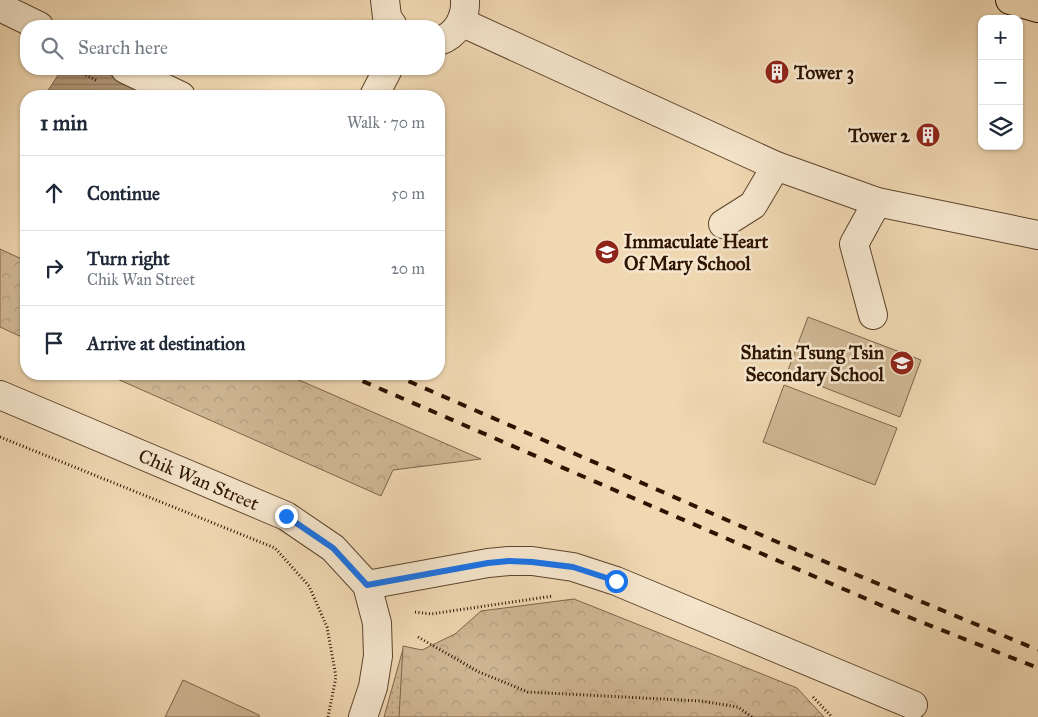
<!DOCTYPE html>
<meta charset="utf-8">
<style>
body{margin:0;font-family:"IM FELL Great Primer",serif;background:#f2f2f3;color:#1f2937}
.controls{position:absolute;right:15px;top:15px;display:grid;overflow:hidden;border-radius:10px;box-shadow:0 1px 4px #0004}
.controls button{width:45px;height:45px;display:grid;place-items:center;padding:0;border:0;border-bottom:1px solid #e0e1e3;background:#fff;color:#1f2937;font:25px sans-serif}
.stop{position:absolute;width:15px;height:15px;margin:-11px;border:4px solid #1a73e8;border-radius:50%;background:#fff}
.stop.end{background:#1a73e8;border-color:#fff;box-shadow:0 1px 5px #0008}
.list{margin:0;padding:0;list-style:none}
h2{display:flex;justify-content:space-between;align-items:center;height:65px;margin:0;padding:0 20px;font-size:21px}
h2 small{font-size:16px;font-weight:400;color:#747a83}
.list li{display:grid;grid-template-columns:32px 1fr auto;gap:15px;align-items:center;box-sizing:border-box;height:75px;padding:0 20px;border-top:1px solid #e0e1e3}
.list b{display:block;font-size:19px;white-space:nowrap}
.list p{margin:0;font-size:16px;white-space:nowrap;color:#747a83}
.list em{font-size:16px;font-style:normal;color:#747a83}
.icon{flex:none;width:28px;height:28px;fill:none;stroke:currentColor;stroke-width:2;stroke-linecap:round;stroke-linejoin:round}
.map{position:relative;flex:none;width:1038px;height:717px;overflow:hidden}
.search{position:absolute;background:#fff;box-shadow:0 1px 4px #0004;left:20px;top:20px;width:425px;height:55px;display:flex;align-items:center;gap:12px;box-sizing:border-box;padding:0 18px;border-radius:20px;color:#747a83;font-size:19px}
.panel{position:absolute;background:#fff;box-shadow:0 1px 4px #0004;left:20px;top:90px;width:425px;height:290px;border-radius:20px}
.map>svg:first-child{display:block}
.grass{fill:url(#grass-dots);stroke:#7e654a}
.forest{fill:url(#forest-crowns);stroke:#7e654a}
.park{fill:#cfb794;stroke:#7e654a}
.water{fill:url(#water-rules);stroke:#7b6146}
.lines{fill:none;stroke-linecap:round;stroke-linejoin:round}
.minor-casing{stroke:#5e442c;stroke-width:30}
.major-casing{stroke:#2e1300;stroke-width:30}
.path{stroke:#2e1300;stroke-width:3;stroke-dasharray:1 2.5;stroke-linecap:butt}
.minor{stroke:#f5e6cd;stroke-width:28}
.major{stroke:#f0d8b2;stroke-width:28}
.rail{stroke:#2e1300;stroke-width:4;stroke-dasharray:9 9;stroke-linecap:butt}
.route{stroke:#1a73e8;stroke-width:6}
.labels{text-anchor:middle;dominant-baseline:central;stroke-width:5;stroke-linejoin:round;paint-order:stroke}
.poi-label{font-size:19px;font-weight:bold;fill:#2e1300;stroke:#f5e6cd;text-anchor:start}
.street-label{font-size:19px;fill:#2e1300;stroke:#f5e6cd}
</style>
<div class="map">
<svg width="1038" height="717" viewBox="0 0 1038 717">
<defs>
<pattern id="grass-dots" width="8" height="8" patternUnits="userSpaceOnUse" patternTransform="scale(1.25)"><rect width="8" height="8" fill="#cfb794"/><path d="M2 2h.1M6 6h.1" fill="none" stroke="#b29c7e" stroke-width="1.8" stroke-linecap="round"/></pattern>
<pattern id="forest-crowns" width="20" height="18" patternUnits="userSpaceOnUse" patternTransform="scale(1.25)"><rect width="20" height="18" fill="#cfb794"/><path d="M2 6a3 3 0 1 1 6 0M12 15a3 3 0 1 1 6 0" fill="none" stroke="#b29c7e"/></pattern>
<pattern id="water-rules" width="6" height="5" patternUnits="userSpaceOnUse" patternTransform="scale(1.25)"><rect width="6" height="5" fill="#ae9575"/><path d="M0 2.5h6" fill="none" stroke="#8e785e"/></pattern>
</defs>
<rect width="100%" height="100%" fill="#f0d8b2"/>
<filter id="stains"><feTurbulence type="fractalNoise" baseFrequency=".004" numOctaves="4"/><feColorMatrix values="0 0 0 0 .2 0 0 0 0 .09 0 0 0 0 .02 0 0 0 .5 -.17"/></filter>
<radialGradient id="worn" r=".72"><stop offset=".6" stop-color="#630" stop-opacity="0"/><stop offset="1" stop-color="#630" stop-opacity=".3"/></radialGradient>
<!-- grass -->
<path class="grass" d="M403,649L413,717H384Z"/>
<!-- forest -->
<path class="forest" d="M0,249L26,261V339L0,327Z
M106,374H285L481,459L393,470L381,496Z
M574,599L797,688L824,717H399L403,646L422,650L455,634L481,611Z"/>
<!-- park -->
<path class="park" d="M808,317L921,360L900,417L787,373Z
M784,385L897,428L875,485L763,442Z
M183,680L259,715V717H165Z"/>
<!-- water -->
<path class="water" d="M62,69H99L151,96H55L47,92Z"/>
<g class="lines">
<defs>
<g id="minor">
<path d="M385,0L387,17L393,26"/>
<path d="M0,7L39,26"/>
<path d="M461,22L776,166L877,202L1038,235"/>
<path d="M439,41C457,35 466,18 465,0"/>
<path d="M125,69L181,96"/>
<path d="M374,96L388,69"/>
<path d="M723,224L753,205L776,166"/>
<path d="M873,315L854,244L877,202"/>
<path id="s1" d="M0,395L286,516L333,548L367,585L377,623L378,656L373,687L363,717"/>
<path d="M367,585L488,563L509,561H532L573,567L616,581L913,705"/>
</g>
<path id="major" d="M1010,0L1038,8"/>
</defs>
<!-- minor casing -->
<use href="#minor" class="minor-casing"/>
<!-- major casing -->
<use href="#major" class="major-casing"/>
<!-- path -->
<path class="path" d="M73,69L98,81
M0,437L275,548L309,586L327,627L336,677L328,717
M415,612L431,614L553,596
M418,637L479,672L528,692L701,701L738,707L752,717
M813,697L832,717"/>
<!-- minor -->
<use href="#minor" class="minor"/>
<!-- major -->
<use href="#major" class="major"/>
<!-- rail -->
<path class="rail" d="M346,374L906,616L1038,668
M392,374L775,541L1038,650"/>
</g>
<g class="lines">
<!-- route -->
<path class="route" d="M286,516L333,548L367,585L488,563L509,561L532,562L573,567L616,581"/>
</g>
<!-- icons -->
<defs>
<symbol id="building-disc" viewBox="-11 -11 22 22"><circle r="9.5" fill="#8f2418" stroke="#f5e6cd"/><path d="M-4-6H4V6H1V3H-1V6H-4ZM-2.5-4.3h1.7v1.8h-1.7ZM.8-4.3h1.7v1.8H.8ZM-2.5-1h1.7V.8h-1.7ZM.8-1h1.7V.8H.8Z" fill="#fff"/></symbol>
<symbol id="school-disc" viewBox="-11 -11 22 22"><circle r="9.5" fill="#8f2418" stroke="#f5e6cd"/><path d="M0-5L7-2L0 1L-7-2ZM-4 1L0 2.5L4 1V4Q0 6-4 4Z" fill="#fff"/></symbol>
</defs>
<g fill-rule="evenodd">
<use href="#building-disc" x="763" y="58" width="28" height="28"/>
<use href="#building-disc" x="914" y="121" width="28" height="28"/>
<use href="#school-disc" x="593" y="238" width="28" height="28"/>
<use href="#school-disc" x="888" y="349" width="28" height="28"/>
</g>
<g class="labels">
<!-- poi labels -->
<g class="poi-label">
<text x="794" y="72">Tower 3</text>
<text x="910" y="135" text-anchor="end">Tower 2</text>
<text x="624" y="241">Immaculate Heart<tspan x="624" dy="22">Of Mary School</tspan></text>
<text x="884" y="352" text-anchor="end">Shatin Tsung Tsin<tspan x="884" dy="22">Secondary School</tspan></text>
</g>
<!-- street labels -->
<g class="street-label">
<text stroke="none"><textPath href="#s1" startOffset="216">Chik Wan Street</textPath></text>
</g>
</g>
<rect width="100%" height="100%" filter="url(#stains)"/>
<rect width="100%" height="100%" fill="url(#worn)"/>
</svg>
<div class="controls">
<button>+</button>
<button>−</button>
<button><svg class="icon" aria-label="layers" viewBox="0 0 24 24"><path d="M12 4l9 5-9 5-9-5zM3 14l9 5 9-5"/></svg></button>
</div>
<div class="stop" style="left:616px;top:581px"></div>
<div class="stop end" style="left:286px;top:516px"></div>
<div class="search"><svg class="icon" aria-label="search" viewBox="0 0 24 24"><circle cx="10" cy="10" r="6"/><path d="M15 15l6 6"/></svg>Search here</div>
<section class="panel">
<h2>1 min<small>Walk · 70 m</small></h2>
<ul class="list">
<li><svg class="icon" aria-label="ahead" viewBox="0 0 24 24"><path d="M12 20V5M6 11l6-6 6 6"/></svg><div><b>Continue</b></div><em>50 m</em></li>
<li><svg class="icon" aria-label="right" viewBox="0 0 24 24"><path d="M7 20v-9h11M14 6l5 5-5 5"/></svg><div><b>Turn right</b><p>Chik Wan Street</p></div><em>20 m</em></li>
<li><svg class="icon" aria-label="arrive" viewBox="0 0 24 24"><path d="M6 21V4h12l-3 4 3 4H6"/></svg><div><b>Arrive at destination</b></div></li>
</ul>
</section>
</div>
